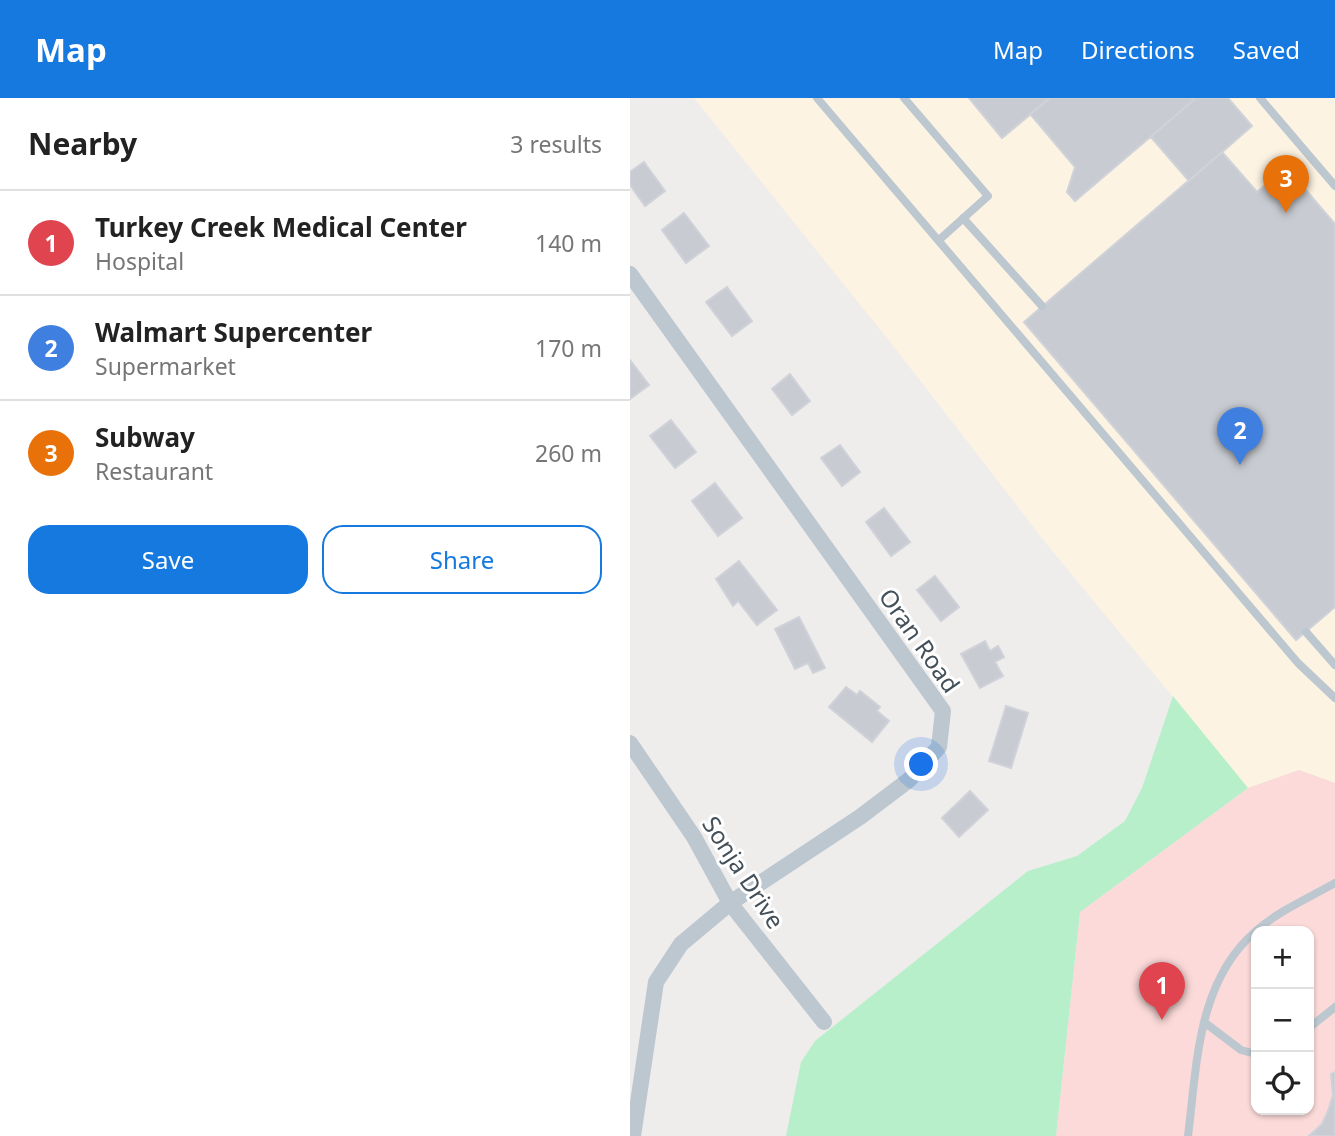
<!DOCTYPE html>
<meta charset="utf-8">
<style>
body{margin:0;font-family:"Noto Sans",sans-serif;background:#f6f6f6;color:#222}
.controls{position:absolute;right:21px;bottom:21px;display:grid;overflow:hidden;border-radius:14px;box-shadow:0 2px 5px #0004}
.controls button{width:63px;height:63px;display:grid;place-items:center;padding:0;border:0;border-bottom:2px solid #e0e0e0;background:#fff;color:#222;font:35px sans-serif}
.you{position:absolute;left:292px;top:667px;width:24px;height:24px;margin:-18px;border:5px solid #fff;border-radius:50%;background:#1a73e8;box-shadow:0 0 0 10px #1a73e833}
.badge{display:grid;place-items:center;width:46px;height:46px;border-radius:50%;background:#1579e0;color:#fff;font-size:23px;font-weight:700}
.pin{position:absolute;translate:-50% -58px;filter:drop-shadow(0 2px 4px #0008)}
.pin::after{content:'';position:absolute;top:37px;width:24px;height:21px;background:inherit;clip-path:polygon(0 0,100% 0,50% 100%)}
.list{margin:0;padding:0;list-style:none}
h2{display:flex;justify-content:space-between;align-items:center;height:91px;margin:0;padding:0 28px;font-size:30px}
h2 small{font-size:23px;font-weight:400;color:#767676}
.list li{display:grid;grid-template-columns:46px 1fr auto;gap:21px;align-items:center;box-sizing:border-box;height:105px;padding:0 28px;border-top:2px solid #e0e0e0}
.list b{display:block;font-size:26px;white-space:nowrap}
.list p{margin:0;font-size:23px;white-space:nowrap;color:#767676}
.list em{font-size:23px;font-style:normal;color:#767676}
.actions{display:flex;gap:14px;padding:21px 28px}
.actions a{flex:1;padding:16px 0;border:2px solid #1579e0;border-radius:21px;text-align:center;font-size:24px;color:#1579e0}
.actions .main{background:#1579e0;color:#fff}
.icon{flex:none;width:38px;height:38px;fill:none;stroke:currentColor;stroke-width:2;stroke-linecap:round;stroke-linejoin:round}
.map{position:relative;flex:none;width:705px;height:1038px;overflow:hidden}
header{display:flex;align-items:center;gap:42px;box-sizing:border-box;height:98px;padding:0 35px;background:#1579e0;color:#fff}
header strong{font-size:33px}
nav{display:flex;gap:38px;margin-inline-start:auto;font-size:24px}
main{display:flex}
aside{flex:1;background:#fff}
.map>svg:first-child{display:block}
.commercial{fill:#fcf3e3}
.medical{fill:#fbdad9;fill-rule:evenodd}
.green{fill:#b7efca}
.building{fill:#c8cbd1;stroke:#cfd2d8;stroke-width:2}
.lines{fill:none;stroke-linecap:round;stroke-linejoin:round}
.service{stroke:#bcc7cf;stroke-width:8}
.minor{stroke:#bcc7cf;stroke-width:16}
.labels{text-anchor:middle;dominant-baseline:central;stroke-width:6;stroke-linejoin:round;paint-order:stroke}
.street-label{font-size:24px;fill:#445059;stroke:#fff}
</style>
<header>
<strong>Map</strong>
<nav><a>Map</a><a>Directions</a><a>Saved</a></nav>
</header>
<main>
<aside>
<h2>Nearby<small>3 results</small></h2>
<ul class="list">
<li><span class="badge" style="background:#e0444e">1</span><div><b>Turkey Creek Medical Center</b><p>Hospital</p></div><em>140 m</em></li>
<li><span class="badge" style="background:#3f7fe0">2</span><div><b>Walmart Supercenter</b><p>Supermarket</p></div><em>170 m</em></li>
<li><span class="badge" style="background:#e8710a">3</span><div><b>Subway</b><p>Restaurant</p></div><em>260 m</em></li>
</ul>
<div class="actions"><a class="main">Save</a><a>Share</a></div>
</aside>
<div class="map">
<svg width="705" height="1038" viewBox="0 0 705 1038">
<rect width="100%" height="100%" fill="#efecec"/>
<!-- commercial -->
<path class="commercial" d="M64,0H705V685L669,672L618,690L415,444L265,250Z"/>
<!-- medical -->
<path class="medical" d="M669,672L705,685V1038H426L450,814L618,690ZM626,833H679V1012H626Z"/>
<!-- green -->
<path class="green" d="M543,598L618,690L450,814L426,1038H156L171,964L185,943L398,773L447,758L495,723L512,690Z"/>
<!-- building -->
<path class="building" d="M339,0H420L372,40Z
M420,0H566L445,103L437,94L445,69L400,16Z
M566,0H598L622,28L559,83L521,39Z
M592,54L627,94L656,69L705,126V509L666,542L394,224Z
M14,64L35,93L15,108L0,87V74Z
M54,115L79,148L56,165L32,132Z
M97,189L122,223L102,238L76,204Z
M0,262L19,287L0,301Z
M160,276L180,303L162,317L142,291Z
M41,322L66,354L45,370L20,338Z
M210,347L230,374L212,388L191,360Z
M85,385L112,420L88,438L62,403Z
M254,410L280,444L261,458L236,424Z
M109,463L147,512L127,527L108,503L103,508L86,481Z
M305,478L329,509L311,523L287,492Z
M169,519L195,570L183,575L178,565L165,571L145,531Z
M355,543L360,553L368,548L374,559L365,564L373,578L350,590L331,556Z
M216,589L227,597L230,593L250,609L247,613L259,623L242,644L199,609Z
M376,608L398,615L381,670L359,663Z
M340,693L358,712L329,739L312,720Z
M705,974V1038H679L692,1026L698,1013L703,997L701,976Z"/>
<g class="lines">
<!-- service -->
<path class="service" d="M187,0L668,565L705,600
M274,0L358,98L309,142
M630,0L705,88
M333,120L412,208
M676,534L705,567
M574,924L611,952L626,956
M679,930L705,909
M558,1038C567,967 567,883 626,833C648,813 679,800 705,785"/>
<!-- minor -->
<path class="minor" d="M0,176L313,613L309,649L279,682L230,719L100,805L51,846L26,884L3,1038
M0,645L64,739L100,805L194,924"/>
</g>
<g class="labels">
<!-- street labels -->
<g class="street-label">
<text transform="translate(290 542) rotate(55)">Oran Road</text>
<text transform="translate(114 774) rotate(57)">Sonja Drive</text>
</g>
</g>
</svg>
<div class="controls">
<button>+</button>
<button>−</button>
<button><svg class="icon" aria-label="locate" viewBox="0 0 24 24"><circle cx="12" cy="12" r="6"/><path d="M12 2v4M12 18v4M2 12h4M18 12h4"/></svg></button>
</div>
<div class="you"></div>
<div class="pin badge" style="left:532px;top:922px;background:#e0444e">1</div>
<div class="pin badge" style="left:610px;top:367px;background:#3f7fe0">2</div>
<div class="pin badge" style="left:656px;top:115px;background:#e8710a">3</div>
</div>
</main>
